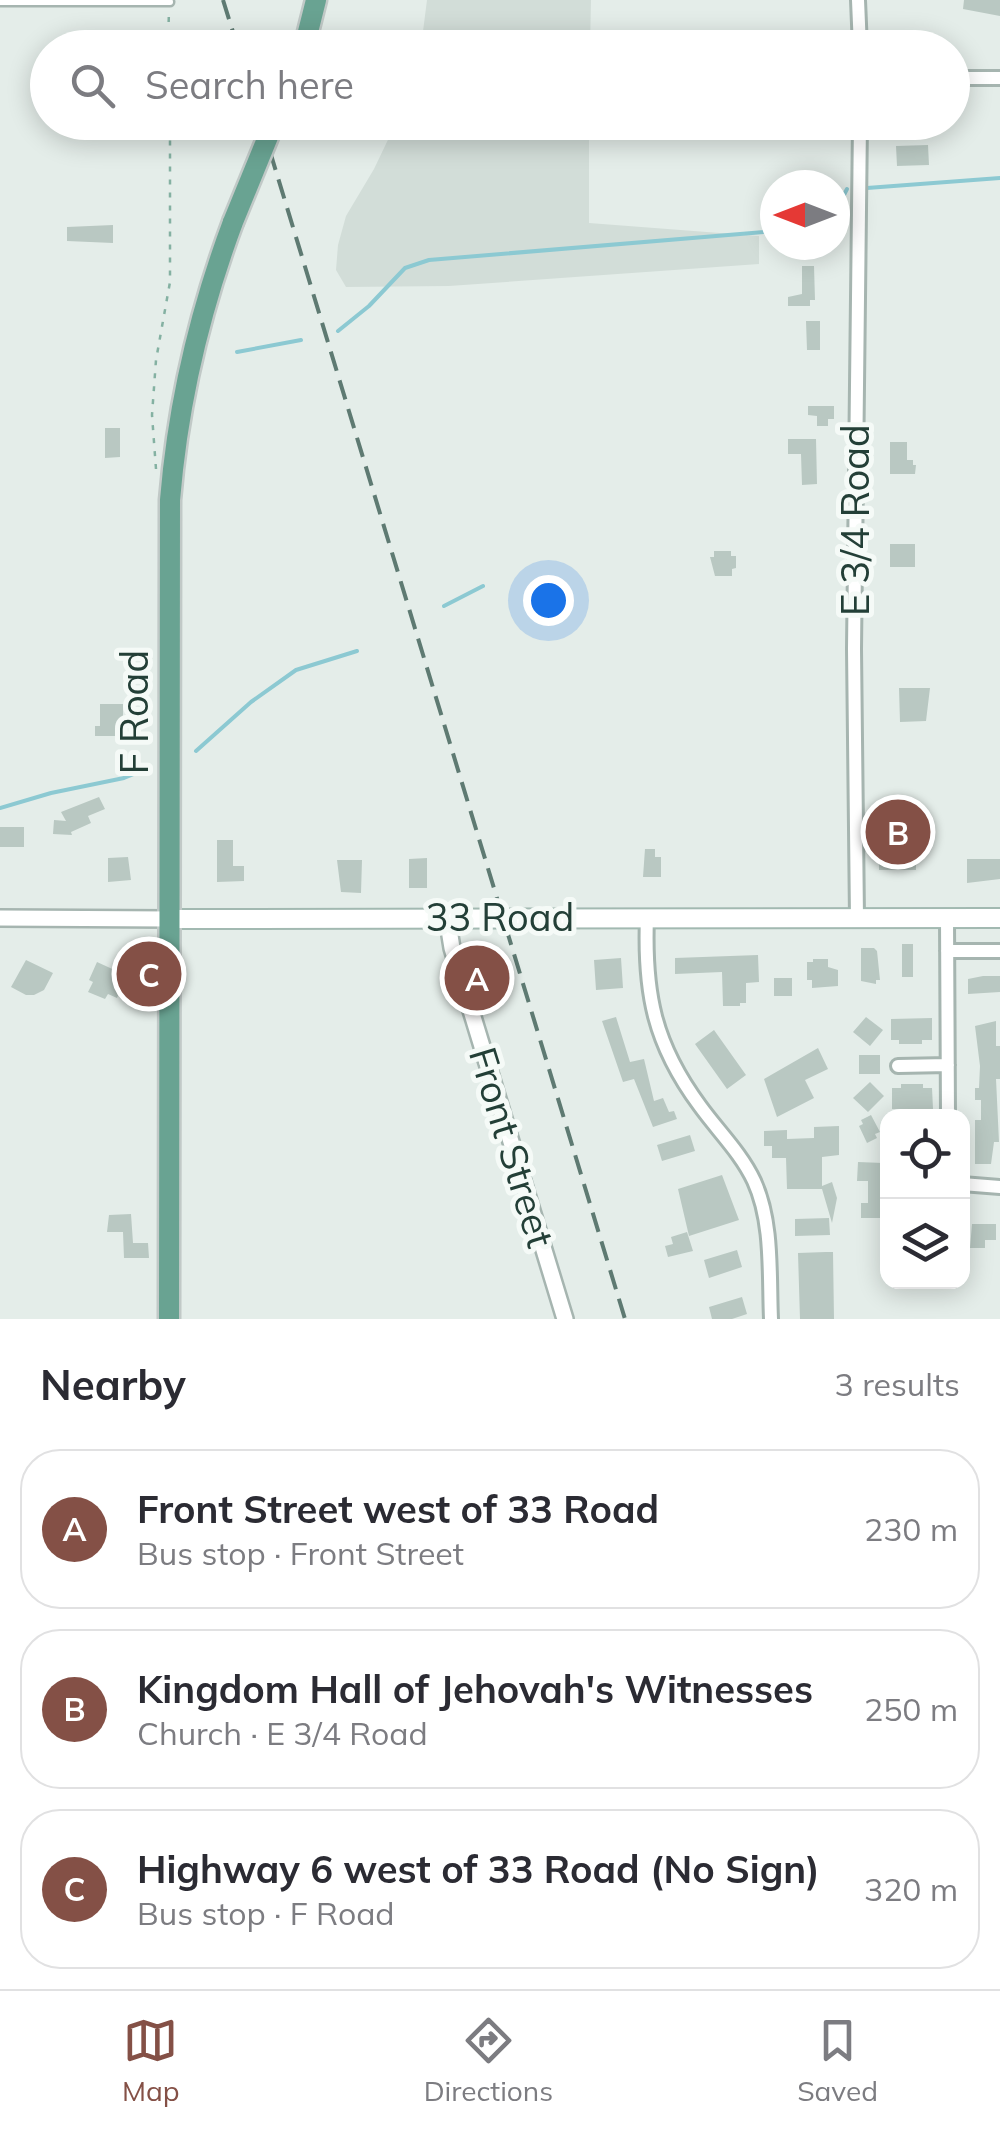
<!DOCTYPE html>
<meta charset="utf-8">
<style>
body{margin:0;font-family:Mulish,sans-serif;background:#f7f7f7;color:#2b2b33}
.controls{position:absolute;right:30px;bottom:30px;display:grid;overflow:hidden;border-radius:20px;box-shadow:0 5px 25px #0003}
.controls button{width:90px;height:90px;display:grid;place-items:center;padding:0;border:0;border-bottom:2px solid #e1e1e2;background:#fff;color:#2b2b33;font:50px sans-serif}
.compass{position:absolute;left:760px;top:170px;width:90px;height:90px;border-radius:50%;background:#fff;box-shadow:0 5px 25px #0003;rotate:270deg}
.you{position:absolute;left:548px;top:600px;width:35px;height:35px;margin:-25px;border:8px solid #fff;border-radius:50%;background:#1a73e8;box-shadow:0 0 0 15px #1a73e833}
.badge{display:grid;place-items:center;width:65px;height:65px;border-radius:50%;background:#845046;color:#fff;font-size:32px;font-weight:700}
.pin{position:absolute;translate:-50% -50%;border:5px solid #fff;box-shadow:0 2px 10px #0006}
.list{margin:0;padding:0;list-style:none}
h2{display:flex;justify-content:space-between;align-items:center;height:130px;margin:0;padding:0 40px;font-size:42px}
h2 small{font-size:32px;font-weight:400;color:#7c7c81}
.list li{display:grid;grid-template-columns:65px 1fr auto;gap:30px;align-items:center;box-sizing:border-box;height:160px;margin:0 20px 20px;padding:0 20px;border:2px solid #e1e1e2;border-radius:40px}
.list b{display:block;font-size:38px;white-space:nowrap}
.list p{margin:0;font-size:32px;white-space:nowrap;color:#7c7c81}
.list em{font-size:32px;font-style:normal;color:#7c7c81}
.icon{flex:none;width:55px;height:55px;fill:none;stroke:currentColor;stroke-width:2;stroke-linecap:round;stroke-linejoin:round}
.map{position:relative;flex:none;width:1000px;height:1319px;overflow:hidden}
.search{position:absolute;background:#fff;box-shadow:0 5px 25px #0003;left:30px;right:30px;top:30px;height:110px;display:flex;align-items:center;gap:25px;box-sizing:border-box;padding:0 35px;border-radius:55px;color:#7c7c81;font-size:38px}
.sheet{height:670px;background:#fff}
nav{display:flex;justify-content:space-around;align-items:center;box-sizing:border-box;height:140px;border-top:2px solid #e1e1e2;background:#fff;font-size:28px;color:#7c7c81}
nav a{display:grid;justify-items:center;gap:5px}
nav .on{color:#845046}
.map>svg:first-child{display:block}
.built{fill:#d2ddd8}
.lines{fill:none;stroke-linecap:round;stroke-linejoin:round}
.stream{stroke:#8cc9d2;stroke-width:4}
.building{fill:#b9c8c2}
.service-casing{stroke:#a6b5b0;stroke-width:11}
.minor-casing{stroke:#a6b5b0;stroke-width:18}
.tertiary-casing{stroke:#a6b5b0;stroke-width:20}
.secondary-casing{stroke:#a2b9b1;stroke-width:22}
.primary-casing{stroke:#c1c9c7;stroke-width:25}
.path{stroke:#84b1a2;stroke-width:2.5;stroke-dasharray:5 8;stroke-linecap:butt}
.service{stroke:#fff;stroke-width:6}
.minor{stroke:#fff;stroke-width:12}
.tertiary{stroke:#fff;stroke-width:15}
.secondary{stroke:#fff;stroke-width:18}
.primary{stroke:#69a392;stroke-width:20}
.rail{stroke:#5e7a72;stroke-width:4;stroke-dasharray:20 10;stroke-linecap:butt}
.primary-bridge-casing{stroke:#c1c9c7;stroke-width:25;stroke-linecap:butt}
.primary-bridge{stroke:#69a392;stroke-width:20}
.labels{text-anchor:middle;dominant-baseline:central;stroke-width:10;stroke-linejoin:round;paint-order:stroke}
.street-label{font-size:38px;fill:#233f37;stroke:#f5faf7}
</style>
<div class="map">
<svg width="1000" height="1319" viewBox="0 0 1000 1319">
<rect width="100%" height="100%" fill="#e4ede9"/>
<!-- built -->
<path class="built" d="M427,0H591L590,47H421Z
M396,123H589V223L759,236V264L449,286L346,287L336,270L338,245L346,216L374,169Z"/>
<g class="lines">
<!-- stream -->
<path class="stream" d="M867,188L1000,178
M835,212L847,189
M338,331L369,306L405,268L429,260L775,231
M237,352L301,340
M444,606L483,586
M196,751L251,702L296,670L357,651
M0,808L51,793L124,778L146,769"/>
</g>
<!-- building -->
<path class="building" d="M964,0H1000V16L963,9Z
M928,145L929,165L897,166L896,146Z
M113,225V243L67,241V227Z
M802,266H814L815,300H810V306H788V297L802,294Z
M806,321H820V350H807Z
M808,406H834V419H828V426H817V416L808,415Z
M105,428H120V457L105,458Z
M788,439H816L817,484L802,485L801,454H788Z
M890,442H907V460H913V465H916L915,474H890Z
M890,544H915V567H890Z
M714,551H731V556H736V568L732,569V576H715L710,557H714Z
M899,688H930L926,721L900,722Z
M100,704H123V736H95V726H100Z
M99,797L105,809L88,816L91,823L71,832L72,835L53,834L54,820L66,821L61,812Z
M879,800H893V812L913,816L916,836H927V847H916V870H879Z
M0,827H24V847H0Z
M217,840H233V866H244V881L217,882Z
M645,849H655V857H661V877H643Z
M128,857L131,880L108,882V858Z
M427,858V888H409V859Z
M967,859H1000V879L967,883Z
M337,860H362L361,893L341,892Z
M902,944H913V977H902Z
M861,948H874L877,951L880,980H876V984L861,981Z
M758,955L759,982L746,983V1003H740V1006H723L722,972L675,974V958Z
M621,958L623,988L596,990L594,960Z
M813,959H828V967L838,970V986L812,988V980H807V962H813Z
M26,960L53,973L44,990L34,995H26L11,987Z
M97,962L132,978L124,995L119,993L117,998L108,994L105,999L88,992L93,982L89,980Z
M983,976H1000V992L968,994V979Z
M774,978H792V996H774Z
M616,1017L630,1062L644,1059L654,1101L663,1098L669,1112L674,1111L677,1119L653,1127L634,1079L623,1082L602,1021Z
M866,1017L883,1030L870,1046L853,1032Z
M932,1018V1040H922V1044H899V1040H891V1019Z
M996,1021V1046H1000V1079H996L999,1142H994L991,1164H975V1120H981V1100H975V1088H979L980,1066L975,1026Z
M714,1030L746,1075L727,1089L695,1044Z
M818,1048L828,1069L805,1080L814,1098L777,1117L764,1079Z
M859,1055H880V1074H859Z
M870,1082L884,1096L868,1112L853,1098Z
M901,1084H923V1088H932L933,1109H892V1088H901Z
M871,1115L880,1132L875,1134L877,1138L867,1143L859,1126L863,1124L861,1120Z
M839,1126V1155L822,1157V1186L832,1182L837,1198L832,1223L822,1189H787L786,1158H772V1146H764V1131L787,1130V1139L814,1138V1127Z
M690,1135L695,1151L662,1161L657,1145Z
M858,1162L883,1163L880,1205H884V1218H861V1203H868V1181H857Z
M722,1175L739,1220L689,1236L678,1189Z
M131,1214L133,1243H148L149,1258H124L123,1232H107L109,1215Z
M829,1218L830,1235L795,1236V1219Z
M972,1224H996V1240H985V1248H970Z
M687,1232L693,1251L668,1257L665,1246L673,1244L671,1237Z
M737,1250L742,1267L709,1278L704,1260Z
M826,1252H833L834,1319H800L798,1253Z
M742,1297L747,1314L732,1319H712L709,1307Z"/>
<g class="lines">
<defs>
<path id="service" d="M0,2H170"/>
<path id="minor" d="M858,0L860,48
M952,78H1000
M647,917C644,993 654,1044 700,1106C718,1131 741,1153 754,1181C773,1222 769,1275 771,1319
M857,918L854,649L860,122
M947,919L948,1116
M947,951H1000
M898,1066L948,1065
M962,1184L1000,1187"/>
<path id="tertiary" d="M447,917L452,948L565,1319
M0,918L169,919"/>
<path id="secondary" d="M169,919L1000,918"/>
<path id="primary" d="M304,48L316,0
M169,1319L170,500C178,403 199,313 233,222"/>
</defs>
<!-- service casing -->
<use href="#service" class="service-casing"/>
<!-- minor casing -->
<use href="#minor" class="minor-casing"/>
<!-- tertiary casing -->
<use href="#tertiary" class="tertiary-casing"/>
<!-- secondary casing -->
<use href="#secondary" class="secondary-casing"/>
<!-- primary casing -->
<use href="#primary" class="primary-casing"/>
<!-- path -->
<path class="path" d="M168,48L169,9
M156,469L152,415L156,360L170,282V122"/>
<!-- service -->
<use href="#service" class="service"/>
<!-- minor -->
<use href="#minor" class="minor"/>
<!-- tertiary -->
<use href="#tertiary" class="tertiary"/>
<!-- secondary -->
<use href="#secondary" class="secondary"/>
<!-- primary -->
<use href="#primary" class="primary"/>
<!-- rail -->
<path class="rail" d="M223,0L238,48
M261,122L625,1319"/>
<defs>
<path id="primary-bridge" d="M233,222L274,122"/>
</defs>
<!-- primary-bridge casing -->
<use href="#primary-bridge" class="primary-bridge-casing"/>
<!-- primary-bridge -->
<use href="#primary-bridge" class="primary-bridge"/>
</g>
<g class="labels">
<!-- street labels -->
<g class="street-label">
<text transform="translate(855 520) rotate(-90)">E 3/4 Road</text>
<text transform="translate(134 712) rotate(-90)">F Road</text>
<text x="500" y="917">33 Road</text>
<text transform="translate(512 1147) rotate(73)">Front Street</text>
</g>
</g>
</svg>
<div class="controls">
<button><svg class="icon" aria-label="locate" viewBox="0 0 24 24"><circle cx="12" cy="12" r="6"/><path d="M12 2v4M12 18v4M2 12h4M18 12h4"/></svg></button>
<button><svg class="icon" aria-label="layers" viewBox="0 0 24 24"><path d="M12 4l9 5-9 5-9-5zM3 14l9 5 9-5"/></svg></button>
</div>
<svg class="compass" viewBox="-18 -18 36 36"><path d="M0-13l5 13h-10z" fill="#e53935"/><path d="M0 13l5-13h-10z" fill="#7c7c81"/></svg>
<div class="you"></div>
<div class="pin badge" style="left:477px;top:978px">A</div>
<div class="pin badge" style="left:898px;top:832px">B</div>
<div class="pin badge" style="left:149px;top:974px">C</div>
<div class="search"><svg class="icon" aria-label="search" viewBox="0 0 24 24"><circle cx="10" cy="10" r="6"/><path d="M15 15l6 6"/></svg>Search here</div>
</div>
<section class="sheet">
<h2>Nearby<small>3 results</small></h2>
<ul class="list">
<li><span class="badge">A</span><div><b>Front Street west of 33 Road</b><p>Bus stop · Front Street</p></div><em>230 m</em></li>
<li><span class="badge">B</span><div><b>Kingdom Hall of Jehovah's Witnesses</b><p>Church · E 3/4 Road</p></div><em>250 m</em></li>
<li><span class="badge">C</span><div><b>Highway 6 west of 33 Road (No Sign)</b><p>Bus stop · F Road</p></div><em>320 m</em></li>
</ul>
</section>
<nav>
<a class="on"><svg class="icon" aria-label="map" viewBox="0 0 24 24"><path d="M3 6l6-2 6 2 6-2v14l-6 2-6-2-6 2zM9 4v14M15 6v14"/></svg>Map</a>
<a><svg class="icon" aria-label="directions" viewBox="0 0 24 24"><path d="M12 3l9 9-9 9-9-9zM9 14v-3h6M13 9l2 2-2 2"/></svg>Directions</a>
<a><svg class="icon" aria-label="saved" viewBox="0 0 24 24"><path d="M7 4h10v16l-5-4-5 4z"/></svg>Saved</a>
</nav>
